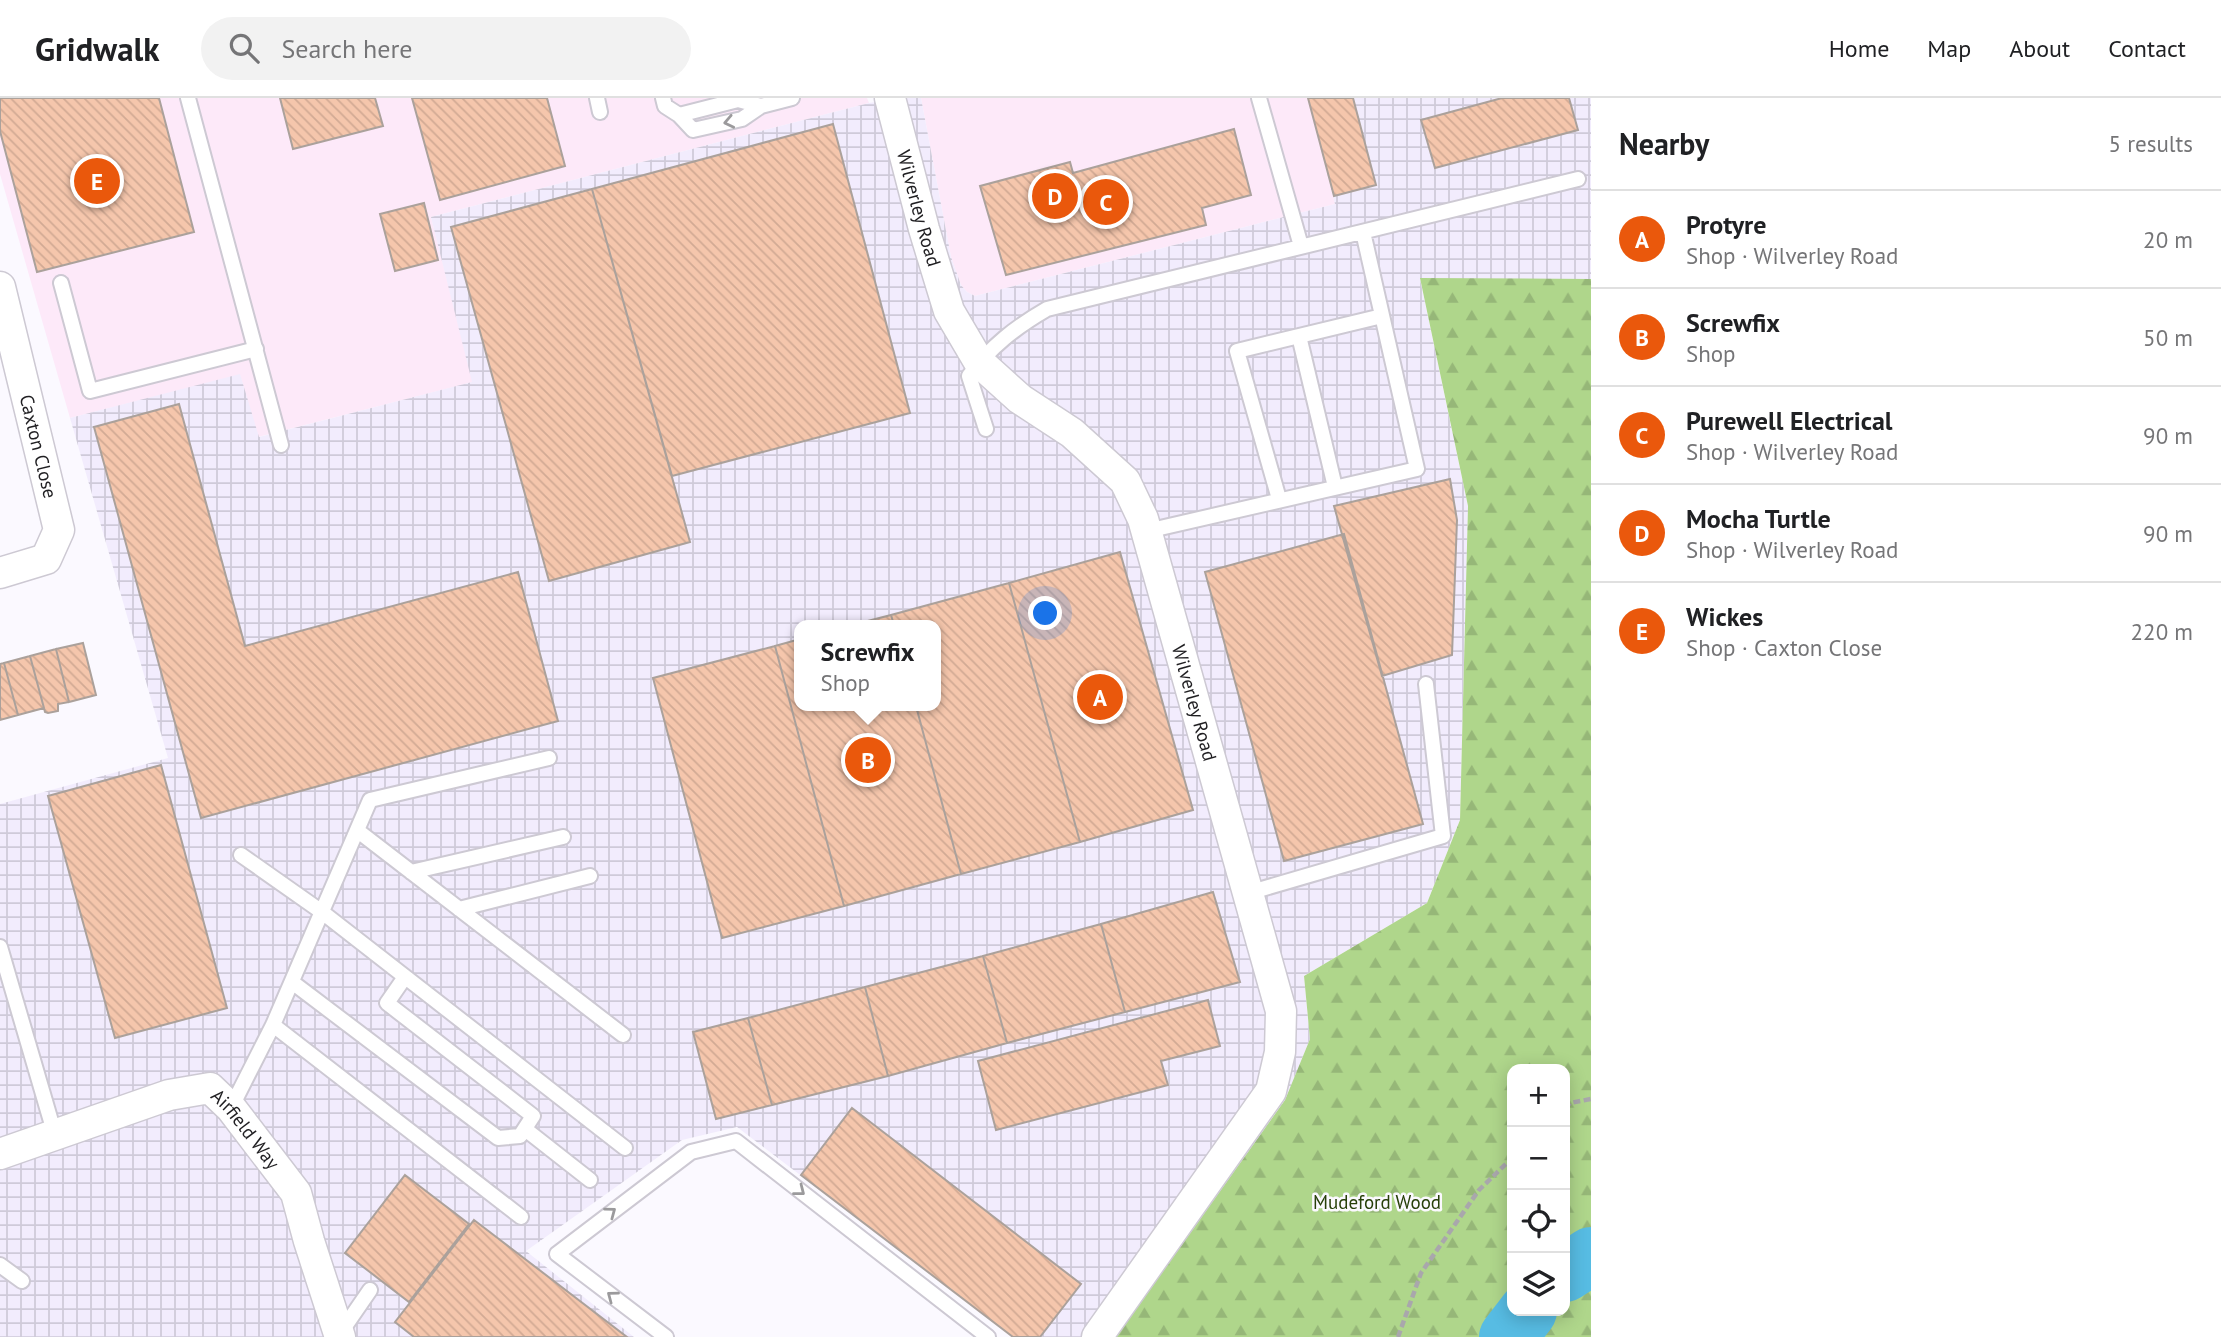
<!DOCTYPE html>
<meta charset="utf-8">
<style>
body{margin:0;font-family:"PT Sans",sans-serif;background:#f2f2f2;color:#202124}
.controls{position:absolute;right:21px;bottom:21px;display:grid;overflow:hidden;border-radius:14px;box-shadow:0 4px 18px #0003}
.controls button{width:63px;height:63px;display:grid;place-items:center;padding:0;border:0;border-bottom:2px solid #e0e0e0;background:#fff;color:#202124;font:35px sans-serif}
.you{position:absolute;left:1046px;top:516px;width:24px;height:24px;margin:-18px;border:5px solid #fff;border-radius:50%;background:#1a73e8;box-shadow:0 0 0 10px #1a73e833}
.badge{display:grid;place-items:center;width:46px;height:46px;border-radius:50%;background:#ea580c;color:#fff;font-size:23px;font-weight:700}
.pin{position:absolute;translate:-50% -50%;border:4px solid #fff;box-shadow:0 2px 7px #0006}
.popup{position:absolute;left:794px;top:522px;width:147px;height:91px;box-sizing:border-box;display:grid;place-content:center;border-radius:14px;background:#fff;filter:drop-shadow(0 2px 5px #0005);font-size:23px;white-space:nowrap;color:#757577}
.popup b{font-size:26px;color:#202124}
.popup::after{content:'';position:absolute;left:50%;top:100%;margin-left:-14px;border:14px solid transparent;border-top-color:#fff}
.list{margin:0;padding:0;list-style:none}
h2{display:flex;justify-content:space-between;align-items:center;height:91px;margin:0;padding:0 28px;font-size:30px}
h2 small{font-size:23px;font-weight:400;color:#757577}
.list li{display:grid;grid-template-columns:46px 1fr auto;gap:21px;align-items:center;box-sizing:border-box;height:98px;padding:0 28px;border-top:2px solid #e0e0e0}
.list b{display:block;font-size:26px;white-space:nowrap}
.list p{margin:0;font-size:23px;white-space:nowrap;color:#757577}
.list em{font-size:23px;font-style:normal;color:#757577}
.icon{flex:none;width:38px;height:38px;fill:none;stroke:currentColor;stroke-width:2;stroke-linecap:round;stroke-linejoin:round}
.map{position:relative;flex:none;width:1591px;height:1239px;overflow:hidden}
header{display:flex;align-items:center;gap:42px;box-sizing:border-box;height:98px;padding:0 35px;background:#fff;border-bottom:2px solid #e0e0e0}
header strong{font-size:33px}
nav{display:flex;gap:38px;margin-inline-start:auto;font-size:24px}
.search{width:490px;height:63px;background:#f2f2f2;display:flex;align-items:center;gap:18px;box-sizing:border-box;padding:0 24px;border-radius:38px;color:#757577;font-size:26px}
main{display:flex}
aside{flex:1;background:#fff}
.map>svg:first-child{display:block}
.commercial{fill:#fde9f9}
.industrial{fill:url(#industrial-grid);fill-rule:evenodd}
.forest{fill:url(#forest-firs);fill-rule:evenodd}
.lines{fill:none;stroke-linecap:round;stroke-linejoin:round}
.river{stroke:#57bce3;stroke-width:58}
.building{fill:url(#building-back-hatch);stroke:#aba19b;stroke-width:2}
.service-casing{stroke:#cdc9d3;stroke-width:18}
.minor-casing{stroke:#cdc9d3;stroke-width:33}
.path{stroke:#a9a7ac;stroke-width:4.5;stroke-dasharray:7 3.5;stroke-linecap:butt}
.service{stroke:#fff;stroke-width:14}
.minor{stroke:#fff;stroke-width:30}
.oneway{stroke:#9b9a9c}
.labels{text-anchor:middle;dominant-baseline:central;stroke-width:5;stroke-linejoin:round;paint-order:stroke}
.street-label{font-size:19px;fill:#201f22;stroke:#fbf9ff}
.park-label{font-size:19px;fill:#273f09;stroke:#fbf9ff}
</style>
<header>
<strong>Gridwalk</strong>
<div class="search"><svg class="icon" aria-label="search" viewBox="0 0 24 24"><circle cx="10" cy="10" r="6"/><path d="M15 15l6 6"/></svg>Search here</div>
<nav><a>Home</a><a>Map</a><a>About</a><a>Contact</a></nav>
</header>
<main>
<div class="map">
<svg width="1591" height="1239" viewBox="0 0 1591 1239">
<defs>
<pattern id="industrial-grid" width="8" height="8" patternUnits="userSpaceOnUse" patternTransform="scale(1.75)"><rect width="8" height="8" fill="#f2ecfd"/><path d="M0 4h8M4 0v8" fill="none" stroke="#cfcad9"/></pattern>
<pattern id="forest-firs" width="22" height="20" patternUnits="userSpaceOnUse" patternTransform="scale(1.75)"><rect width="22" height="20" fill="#afd68b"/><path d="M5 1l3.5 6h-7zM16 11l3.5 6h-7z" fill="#96b778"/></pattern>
<pattern id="building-back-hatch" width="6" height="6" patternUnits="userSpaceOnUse" patternTransform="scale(1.75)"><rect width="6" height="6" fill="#f5c6ac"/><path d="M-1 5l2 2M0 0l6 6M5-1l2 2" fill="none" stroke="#d2aa94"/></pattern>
</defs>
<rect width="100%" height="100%" fill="#fbf9ff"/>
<!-- commercial -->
<path class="commercial" d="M0,0H867L869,5L431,119L473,284L258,339L240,277L70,320L0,76Z
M921,0H1308L1335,106L975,198L967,194L961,187L951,159Z"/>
<!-- industrial -->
<path class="industrial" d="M902,0H921L951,159L961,187L967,194L975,198L1335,106L1308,0H1591V181H1420L1468,408L1460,722L1427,805L1304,878L1310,941L1285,1002L1116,1239H1013L737,1029L682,1042L526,1153L634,1239H0V706L168,660L70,320L240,276L259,339L472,284L431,119L869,5ZM800,527H936V608H800Z"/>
<!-- forest -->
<path class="forest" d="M1420,180L1591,181V1239H1116L1285,1002L1310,941L1304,878L1427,805L1460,722L1468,408ZM1512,971H1565V1213H1512Z"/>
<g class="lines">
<!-- river -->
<path class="river" d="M1565,1175L1591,1158
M1508,1239L1528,1213"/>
</g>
<!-- building -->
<path class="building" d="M0,0H159L194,134L37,174L0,33Z
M280,0H375L383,28L293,51Z
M412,0H547L565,68L440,102Z
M1308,0H1353L1376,87L1334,98Z
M1502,0H1569L1578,32L1435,70L1421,22Z
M833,26L910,315L672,378L592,91Z
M1234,31L1251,97L1202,110L1206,127L1006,177L980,88L1070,64L1073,75Z
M592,91L690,444L549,483L451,129Z
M424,105L438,162L395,173L380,116Z
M179,306L245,548L518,474L558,623L201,720L94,329Z
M1450,381L1457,422L1452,557L1382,578L1334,408Z
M1344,436L1423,726L1284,763L1205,474Z
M1120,454L1193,712L1080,744L1009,485Z
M1009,485L1080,744L961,776L916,608H936V527H894L891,517Z
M891,517L894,527H852Z
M800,541V608H916L961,776L844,808L775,548Z
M83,545L96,597L69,604L56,551Z
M775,548L844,808L722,840L653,580Z
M56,551L69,604L58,606V613L48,615L45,614L30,558Z
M30,558L44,610L18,617L4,565Z
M4,565L18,617L0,622V566Z
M161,667L227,910L115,940L48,698Z
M1213,794L1240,884L1125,914L1101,826Z
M1101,826L1125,914L1007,945L983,858Z
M983,858L1007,945L888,978L865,889Z
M865,889L888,978L772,1007L748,920Z
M1208,902L1220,948L1161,963L1168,987L996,1032L978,963Z
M748,920L772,1007L716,1021L693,934Z
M852,1010L1081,1186L1040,1239H1013L801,1077Z
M405,1077L469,1126L409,1204L345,1155Z
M474,1122L627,1239H414L395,1224Z"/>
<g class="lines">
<defs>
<path id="service" d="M188,0L281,347
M597,0L600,14
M663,0L665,8L679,17L693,32L742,21L761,8L792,0
M1259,0L1301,148
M679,17L738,2L761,8
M61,185L90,293L256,251
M1299,238L1335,389
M986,331L969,278C991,248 1016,229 1047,211L1578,81
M1279,401L1237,253L1382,218
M1147,433L1417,371L1363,134
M358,733L623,937
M241,757L322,814L625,1050
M411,774L563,739
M1248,795L1443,738L1426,586
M459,811L590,778
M0,849L55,1037
M292,884L498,1040L520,1038L533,1018L387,905L405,879
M273,927L521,1119
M231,1010L273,927L370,702L549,660
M525,1031L590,1082
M0,1167L22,1183
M339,1237L370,1192
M666,1239L557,1156L691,1054L736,1043L988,1239"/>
<g id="minor">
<path id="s1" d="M890,0L924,131L949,213L979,264L1020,301L1072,335L1125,383L1143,421L1281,913L1280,954L1271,993L1097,1239"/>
<path id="s2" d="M0,189L59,432L46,461L0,475"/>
<path id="s3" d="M0,1056L169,997L210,990L231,1010L296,1095L309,1143L340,1239"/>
</g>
</defs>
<!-- service casing -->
<use href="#service" class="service-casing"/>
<!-- minor casing -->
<use href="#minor" class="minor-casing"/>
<!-- path -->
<path class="path" d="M1565,1010L1570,1005L1591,1001
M1398,1239L1421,1175L1479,1092L1512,1060"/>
<!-- service -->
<use href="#service" class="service"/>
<!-- minor -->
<use href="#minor" class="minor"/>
</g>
<!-- one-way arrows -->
<defs><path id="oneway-chevron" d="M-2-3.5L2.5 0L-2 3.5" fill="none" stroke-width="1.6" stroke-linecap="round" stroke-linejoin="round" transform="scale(1.75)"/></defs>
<g class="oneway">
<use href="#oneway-chevron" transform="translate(729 24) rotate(168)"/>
<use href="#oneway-chevron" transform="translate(800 1093) rotate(38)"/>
<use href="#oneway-chevron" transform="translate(611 1114) rotate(-37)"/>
<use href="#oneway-chevron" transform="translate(612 1198) rotate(-143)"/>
</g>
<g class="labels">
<!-- street labels -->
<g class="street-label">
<text stroke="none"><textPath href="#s1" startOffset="114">Wilverley Road</textPath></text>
<text stroke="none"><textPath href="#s2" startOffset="164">Caxton Close</textPath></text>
<text stroke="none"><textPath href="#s1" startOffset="702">Wilverley Road</textPath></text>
<text stroke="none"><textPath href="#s3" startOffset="275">Airfield Way</textPath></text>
</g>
<!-- park labels -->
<g class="park-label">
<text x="1377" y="1104">Mudeford Wood</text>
</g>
</g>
</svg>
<div class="controls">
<button>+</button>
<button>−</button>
<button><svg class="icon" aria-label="locate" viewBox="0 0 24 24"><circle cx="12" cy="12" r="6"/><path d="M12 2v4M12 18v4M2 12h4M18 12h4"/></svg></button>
<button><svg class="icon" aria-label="layers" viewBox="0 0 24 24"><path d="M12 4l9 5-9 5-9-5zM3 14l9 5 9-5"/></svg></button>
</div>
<div class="you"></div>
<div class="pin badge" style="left:1100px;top:599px">A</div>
<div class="pin badge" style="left:868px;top:662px">B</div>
<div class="popup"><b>Screwfix</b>Shop</div>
<div class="pin badge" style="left:1106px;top:104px">C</div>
<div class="pin badge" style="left:1055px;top:98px">D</div>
<div class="pin badge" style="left:97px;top:83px">E</div>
</div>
<aside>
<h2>Nearby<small>5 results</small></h2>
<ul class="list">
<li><span class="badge">A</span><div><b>Protyre</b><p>Shop · Wilverley Road</p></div><em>20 m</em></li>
<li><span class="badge">B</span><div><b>Screwfix</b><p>Shop</p></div><em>50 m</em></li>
<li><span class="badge">C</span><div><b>Purewell Electrical</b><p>Shop · Wilverley Road</p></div><em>90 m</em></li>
<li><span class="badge">D</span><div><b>Mocha Turtle</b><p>Shop · Wilverley Road</p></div><em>90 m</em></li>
<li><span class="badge">E</span><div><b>Wickes</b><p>Shop · Caxton Close</p></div><em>220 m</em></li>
</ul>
</aside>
</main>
